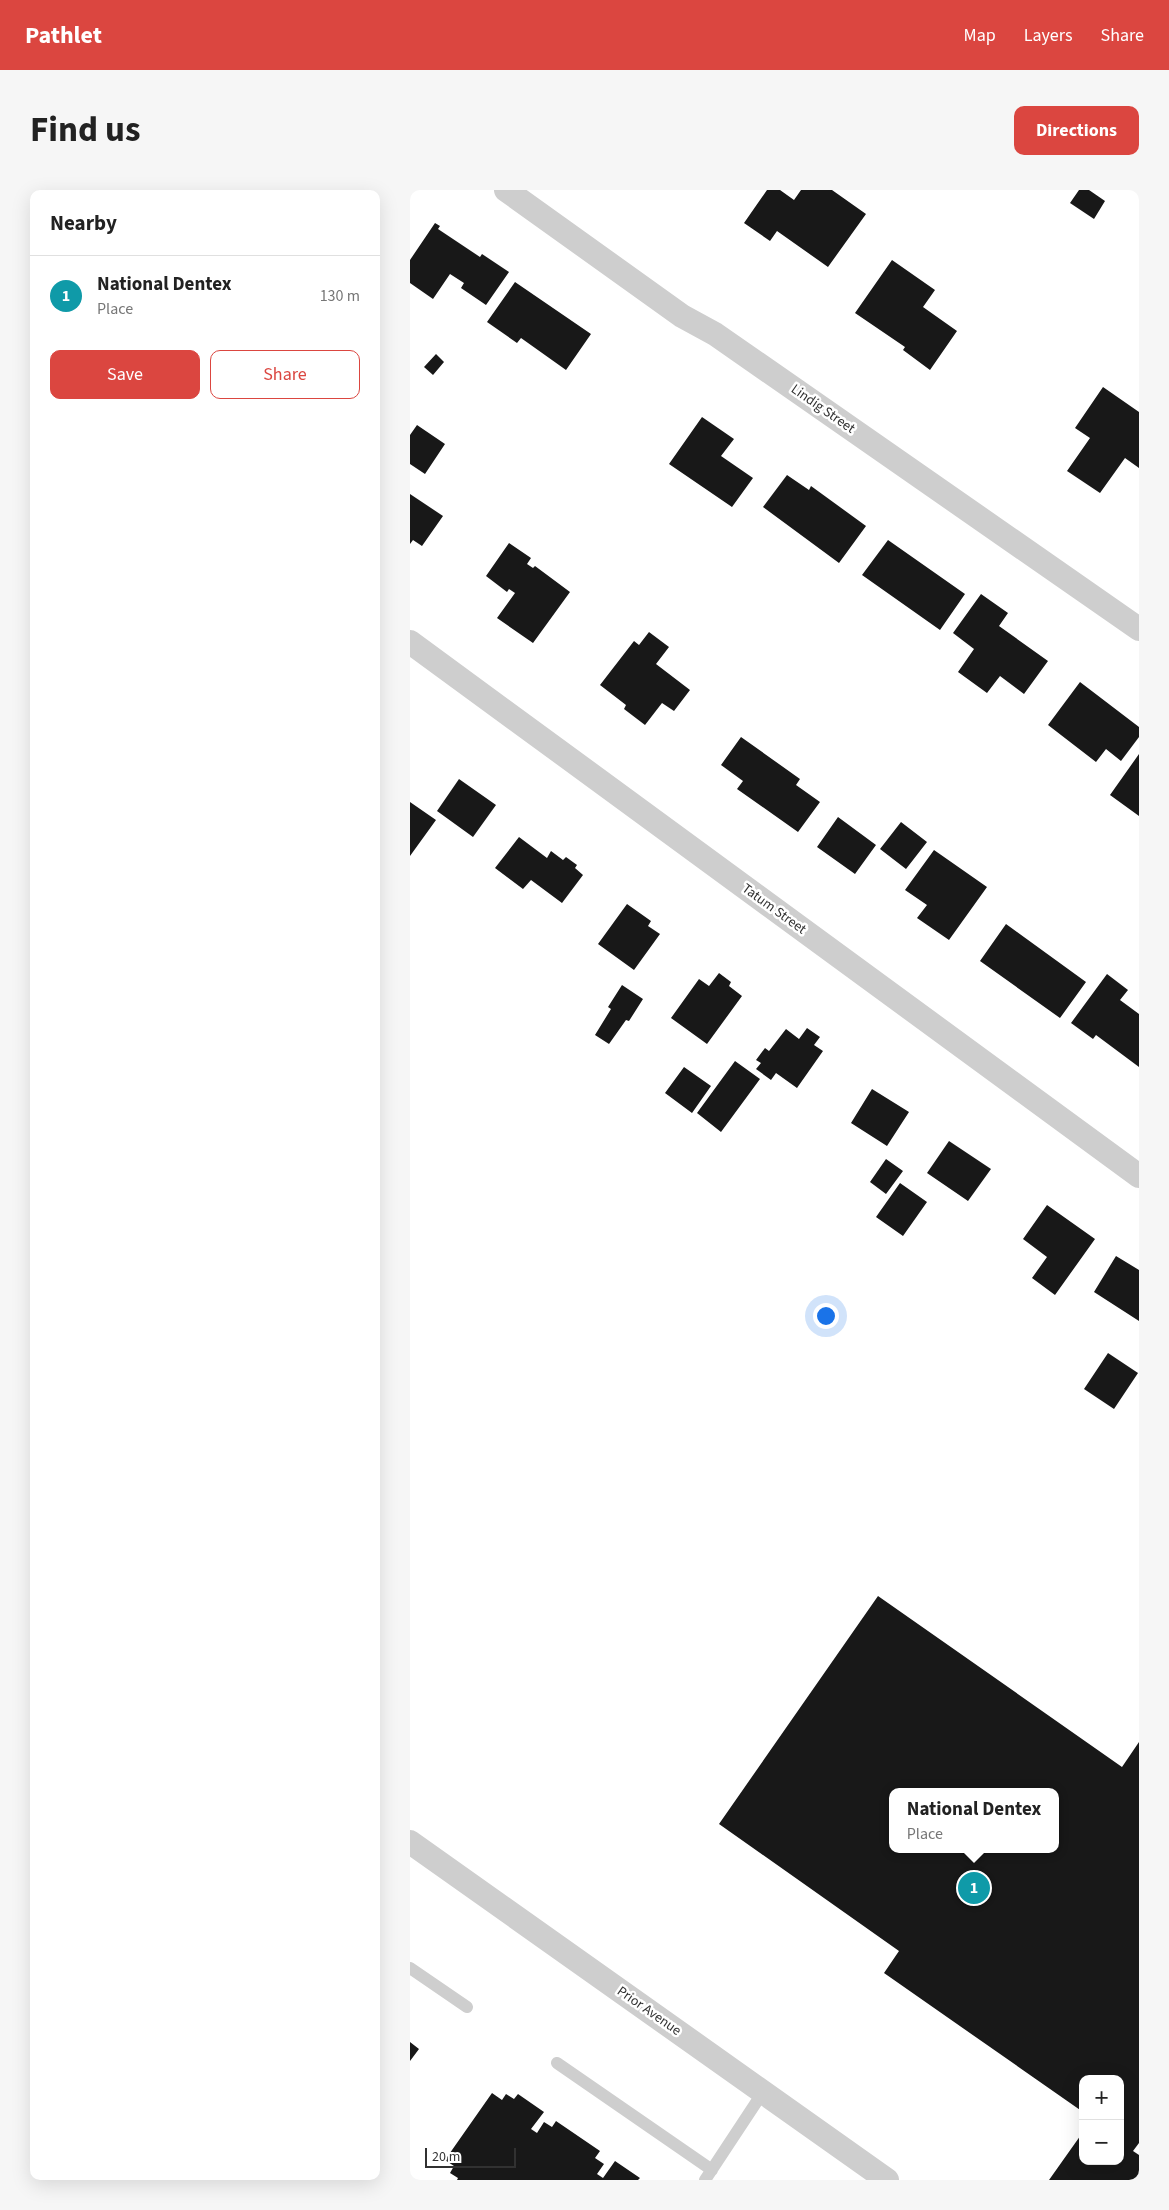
<!DOCTYPE html>
<meta charset="utf-8">
<style>
body{margin:0;font-family:"Source Sans 3",sans-serif;background:#f6f6f6;color:#222}
.controls{position:absolute;right:15px;bottom:15px;display:grid;overflow:hidden;border-radius:10px;box-shadow:0 5px 20px #0002}
.controls button{width:45px;height:45px;display:grid;place-items:center;padding:0;border:0;border-bottom:1px solid #e0e0e0;background:#fff;color:#222;font:25px sans-serif}
.scale{position:absolute;left:15px;bottom:12px;width:91px;box-sizing:border-box;padding-left:5px;border:2px solid #313131;border-top:0;font-size:14px;line-height:18px;white-space:nowrap;color:#313131;-webkit-text-stroke:4px #fff;paint-order:stroke}
.you{position:absolute;left:415px;top:1125px;width:18px;height:18px;margin:-12px;border:4px solid #fff;border-radius:50%;background:#1a73e8;box-shadow:0 0 0 8px #1a73e833}
.badge{display:grid;place-items:center;width:32px;height:32px;border-radius:50%;background:#db4640;color:#fff;font-size:16px;font-weight:700}
.pin{position:absolute;translate:-50% -50%;border:2px solid #fff;box-shadow:0 1px 5px #0006}
.popup{position:absolute;left:479px;top:1598px;width:170px;height:65px;box-sizing:border-box;display:grid;place-content:center;border-radius:10px;background:#fff;filter:drop-shadow(0 1px 4px #0005);font-size:16px;white-space:nowrap;color:#767676}
.popup b{font-size:19px;color:#222}
.popup::after{content:'';position:absolute;left:50%;top:100%;margin-left:-10px;border:10px solid transparent;border-top-color:#fff}
.list{margin:0;padding:0;list-style:none}
h2{display:flex;justify-content:space-between;align-items:center;height:65px;margin:0;padding:0 20px;font-size:21px}
h2 small{font-size:16px;font-weight:400;color:#767676}
.list li{display:grid;grid-template-columns:32px 1fr auto;gap:15px;align-items:center;box-sizing:border-box;height:80px;padding:0 20px;border-top:1px solid #e0e0e0}
.list b{display:block;font-size:19px;white-space:nowrap}
.list p{margin:0;font-size:16px;white-space:nowrap;color:#767676}
.list em{font-size:16px;font-style:normal;color:#767676}
.actions{display:flex;gap:10px;padding:15px 20px}
.actions a{flex:1;padding:11px 0;border:1px solid #db4640;border-radius:10px;text-align:center;font-size:18px;color:#db4640}
.actions .main{background:#db4640;color:#fff}
.map{position:relative;flex:none;width:729px;height:1990px;overflow:hidden;border-radius:10px}
header{display:flex;align-items:center;gap:30px;box-sizing:border-box;height:70px;padding:0 25px;background:#db4640;color:#fff}
header strong{font-size:24px}
nav{display:flex;gap:28px;margin-inline-start:auto;font-size:18px}
.intro{display:flex;align-items:center;justify-content:space-between;box-sizing:border-box;height:120px;padding:0 30px}
h1{margin:0;font-size:35px}
.button{padding:12px 22px;border-radius:10px;background:#db4640;color:#fff;font-size:18px;font-weight:700}
main{display:flex;gap:30px;padding:0 30px}
aside{flex:1;background:#fff;border-radius:10px;box-shadow:0 5px 20px #0002}
.map>svg:first-child{display:block}
.building{fill:#181818;fill-rule:evenodd}
.lines{fill:none;stroke-linecap:round;stroke-linejoin:round}
.lane{stroke:#cecece;stroke-width:12}
.street{stroke:#cecece;stroke-width:24}
.labels{text-anchor:middle;dominant-baseline:central;stroke-width:5;stroke-linejoin:round;paint-order:stroke}
.street-label{font-size:14px;fill:#313131;stroke:#fff}
</style>
<header>
<strong>Pathlet</strong>
<nav><a>Map</a><a>Layers</a><a>Share</a></nav>
</header>
<div class="intro"><h1>Find us</h1><a class="button">Directions</a></div>
<main>
<aside>
<h2>Nearby<small></small></h2>
<ul class="list">
<li><span class="badge" style="background:#0f9aa8">1</span><div><b>National Dentex</b><p>Place</p></div><em>130 m</em></li>
</ul>
<div class="actions"><a class="main">Save</a><a>Share</a></div>
</aside>
<div class="map">
<svg width="729" height="1990" viewBox="0 0 729 1990">
<rect width="100%" height="100%" fill="#fff"/>
<!-- building -->
<path class="building" d="M357,0H370L384,10L391,0H422L456,24L418,77L367,41L360,51L334,33Z
M669,0H679L695,11L684,29L660,13Z
M25,33L30,36L28,39L70,67L72,64L99,82L76,115L51,98L54,93L40,84L23,109L0,93V70Z
M482,70L525,100L513,117L547,141L520,180L493,160L495,157L445,123Z
M105,92L181,144L156,180L111,148L107,153L77,132Z
M26,164L34,172L23,185L14,177Z
M693,197L729,222V278L715,268L690,303L657,281L680,248L665,238Z
M292,227L324,249L311,266L343,288L322,317L259,274Z
M7,235L35,254L15,284L0,274V245Z
M377,285L399,300L401,296L456,336L429,373L353,317Z
M0,304L33,326L12,356L3,350L0,354Z
M478,350L555,404L530,440L452,385Z
M99,353L121,368L117,374L123,378L125,376L160,402L123,453L87,428L105,403L99,399L97,402L76,386Z
M571,404L598,423L589,436L638,471L614,504L590,486L577,503L548,482L564,459L543,443Z
M239,442L259,457L246,474L280,500L264,521L252,513L235,535L214,519L216,515L190,495L224,451L229,455Z
M670,492L729,537V547L711,571L696,559L686,572L638,535Z
M331,547L390,589L386,595L410,612L388,642L327,599L333,591L311,575Z
M729,564V626L700,605Z
M49,589L86,615L63,647L27,621Z
M0,612L26,630L0,666Z
M428,627L466,655L445,684L407,657Z
M491,632L517,652L496,679L470,659Z
M109,647L137,668L141,661L153,670L156,667L167,675L165,678L173,685L152,713L121,690L113,699L85,678Z
M524,660L577,697L539,750L507,728L517,715L495,700Z
M217,714L241,731L238,736L250,744L224,780L188,754Z
M596,734L676,792L650,828L570,771Z
M309,783L321,792L319,796L332,806L297,854L261,828L289,789L299,796Z
M697,784L718,800L710,810L729,824V877L686,845L683,849L661,833Z
M212,795L233,809L219,831L216,830L199,854L185,845L201,819L198,817Z
M397,838L410,847L404,855L413,861L387,898L366,883L361,890L346,879L351,873L346,870L355,858L359,861L376,839L389,849Z
M325,871L350,889L311,942L287,923Z
M274,877L301,896L282,923L255,903Z
M462,899L499,922L477,956L441,933Z
M539,951L581,979L558,1011L517,983Z
M476,969L493,981L476,1004L460,992Z
M490,993L517,1012L493,1046L466,1027Z
M637,1015L685,1049L645,1105L622,1088L637,1067L613,1049Z
M706,1066L729,1080V1131L684,1102Z
M698,1163L728,1183L704,1219L674,1199Z
M468,1406L712,1577L729,1552V1953L723,1961L729,1965V1990H639L673,1942V1971H710V1889H673V1922L474,1783L489,1761L309,1634ZM483,1602H645V1659H483Z
M0,1852L9,1859L0,1871Z
M82,1903L92,1910L96,1904L104,1909L108,1904L134,1922L121,1939L127,1943L134,1932L142,1937L146,1931L190,1961L185,1968L194,1974L187,1984L193,1988L205,1971L230,1988L228,1990H47L48,1988L40,1983L44,1976L35,1970Z"/>
<g class="lines">
<!-- lane -->
<path class="lane" d="M0,1778L57,1817
M147,1873L302,1980
M295,1990L353,1902"/>
<!-- street -->
<path class="street" d="M96,0L272,126L305,144L729,439
M0,452L729,986
M0,1652L477,1990"/>
</g>
<g class="labels">
<!-- street labels -->
<g class="street-label">
<text transform="translate(413 219) rotate(35)">Lindig Street</text>
<text transform="translate(364 719) rotate(36)">Tatum Street</text>
<text transform="translate(239 1821) rotate(35)">Prior Avenue</text>
</g>
</g>
</svg>
<div class="controls">
<button>+</button>
<button>−</button>
</div>
<div class="scale">20 m</div>
<div class="you"></div>
<div class="pin badge" style="left:564px;top:1698px;background:#0f9aa8">1</div>
<div class="popup"><b>National Dentex</b>Place</div>
</div>
</main>
